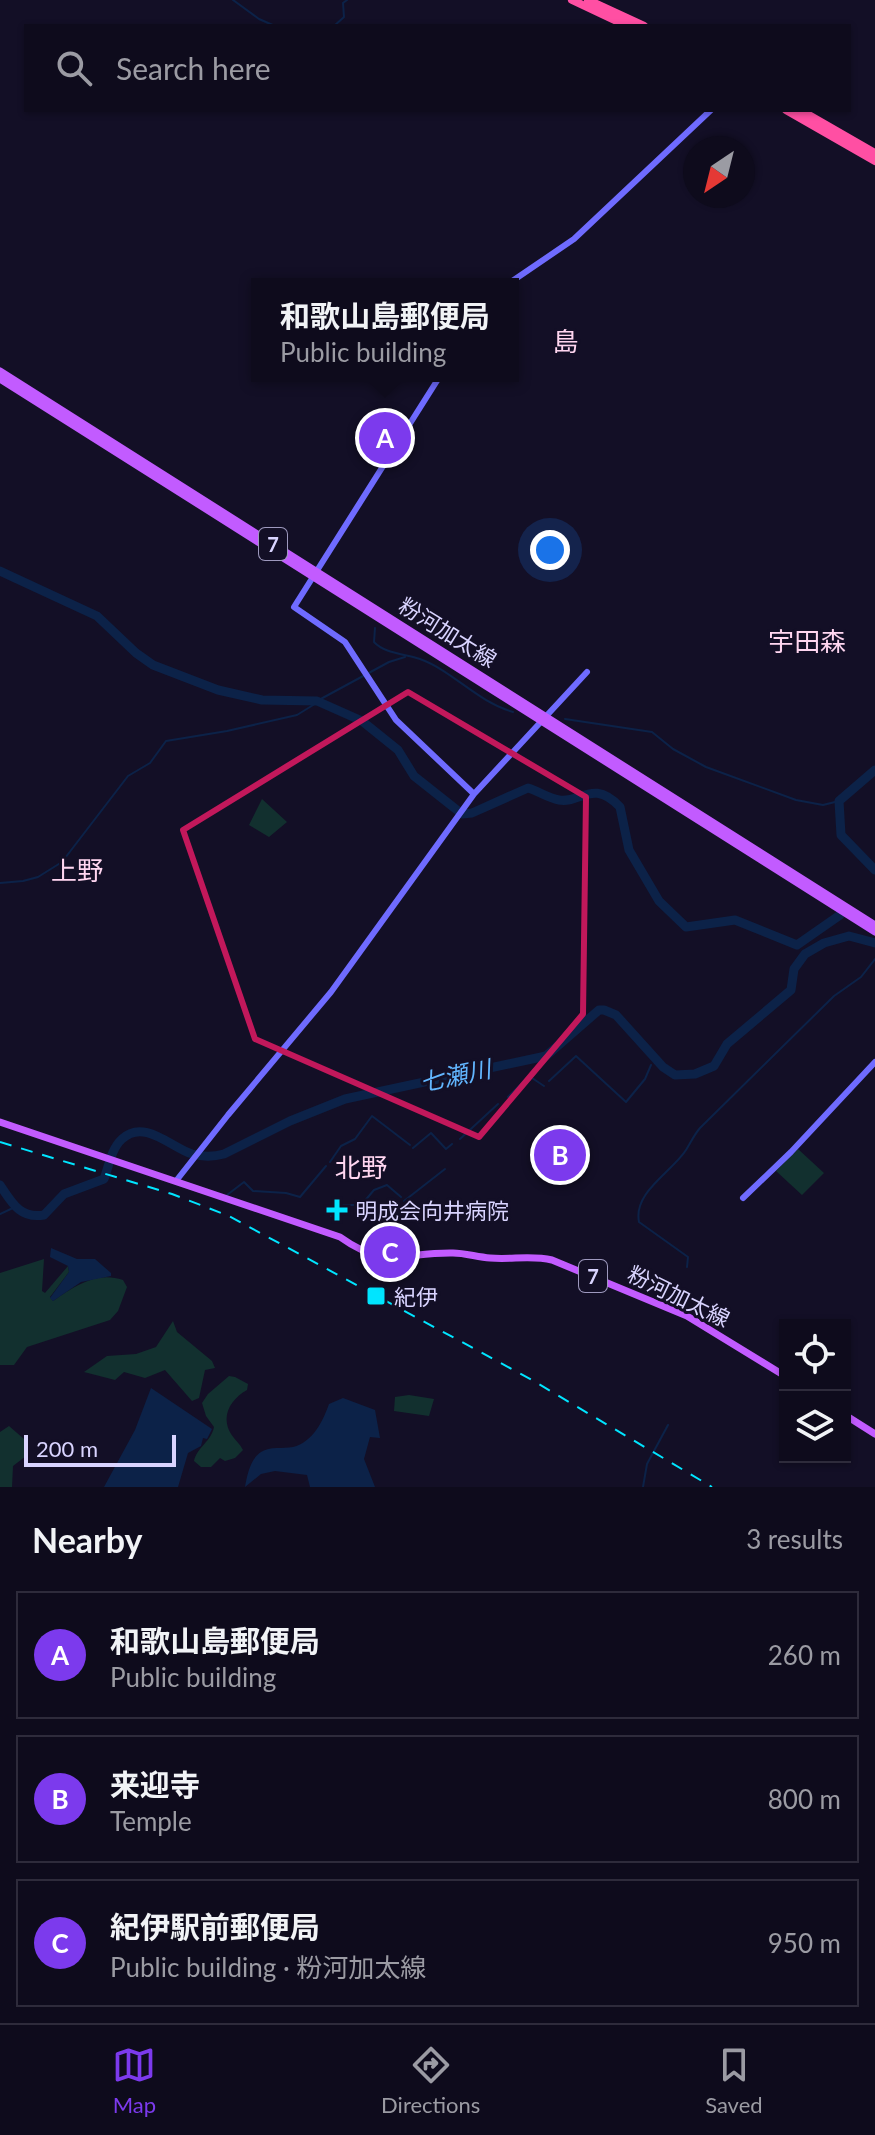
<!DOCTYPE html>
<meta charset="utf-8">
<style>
body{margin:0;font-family:Lato,"Noto Sans JP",sans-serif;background:#1c1929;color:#f1f3f6}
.controls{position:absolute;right:24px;bottom:24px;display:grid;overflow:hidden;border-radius:0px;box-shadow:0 2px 6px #0004}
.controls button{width:72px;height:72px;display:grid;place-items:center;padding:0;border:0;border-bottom:2px solid #2e2b3b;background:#0e0b1c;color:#f1f3f6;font:40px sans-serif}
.compass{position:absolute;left:683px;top:136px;width:72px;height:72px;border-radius:50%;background:#0e0b1c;box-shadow:0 2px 6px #0004;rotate:215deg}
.scale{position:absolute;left:24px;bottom:20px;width:152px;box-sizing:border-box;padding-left:8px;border:4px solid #d9d4ff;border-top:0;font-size:22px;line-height:28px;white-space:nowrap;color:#d9d4ff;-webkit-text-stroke:6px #130f26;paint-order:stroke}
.you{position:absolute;left:550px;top:550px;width:28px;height:28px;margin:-20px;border:6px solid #fff;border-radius:50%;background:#1a73e8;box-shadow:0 0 0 12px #1a73e833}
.badge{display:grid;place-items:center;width:52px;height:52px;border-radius:50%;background:#7c3aed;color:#fff;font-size:26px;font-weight:700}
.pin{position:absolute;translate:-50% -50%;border:4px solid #fff;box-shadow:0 2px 8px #0006}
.popup{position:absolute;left:251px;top:278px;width:268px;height:104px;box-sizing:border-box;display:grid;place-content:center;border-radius:0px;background:#0e0b1c;filter:drop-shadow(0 2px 6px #0005);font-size:26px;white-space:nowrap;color:#9b9ba3}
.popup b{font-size:30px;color:#f1f3f6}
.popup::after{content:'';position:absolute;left:50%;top:100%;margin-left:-16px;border:16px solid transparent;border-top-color:#0e0b1c}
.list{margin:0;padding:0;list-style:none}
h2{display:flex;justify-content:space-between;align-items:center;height:104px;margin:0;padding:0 32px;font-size:34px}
h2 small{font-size:26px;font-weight:400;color:#9b9ba3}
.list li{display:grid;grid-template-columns:52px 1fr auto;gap:24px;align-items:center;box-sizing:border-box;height:128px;margin:0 16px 16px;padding:0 16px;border:2px solid #2e2b3b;border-radius:0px}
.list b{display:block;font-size:30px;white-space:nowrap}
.list p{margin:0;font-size:26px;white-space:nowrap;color:#9b9ba3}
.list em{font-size:26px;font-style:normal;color:#9b9ba3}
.icon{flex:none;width:44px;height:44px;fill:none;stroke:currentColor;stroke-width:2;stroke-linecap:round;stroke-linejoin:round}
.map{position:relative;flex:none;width:875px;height:1487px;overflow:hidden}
.search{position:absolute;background:#0e0b1c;box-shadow:0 2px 6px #0004;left:24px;right:24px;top:24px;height:88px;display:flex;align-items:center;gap:20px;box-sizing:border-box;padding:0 28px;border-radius:0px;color:#9b9ba3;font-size:30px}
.sheet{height:536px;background:#0e0b1c}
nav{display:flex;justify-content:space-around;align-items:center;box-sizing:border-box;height:112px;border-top:2px solid #2e2b3b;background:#0e0b1c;font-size:22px;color:#9b9ba3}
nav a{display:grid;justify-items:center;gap:4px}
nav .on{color:#7c3aed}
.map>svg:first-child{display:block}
.green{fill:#12302f}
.water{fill:#0c2248}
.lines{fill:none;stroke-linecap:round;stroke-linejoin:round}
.stream{stroke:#0c2248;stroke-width:2}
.river{stroke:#0c2248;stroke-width:9}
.secondary{stroke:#6f6bff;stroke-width:6}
.primary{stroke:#c25bff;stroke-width:7}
.highway{stroke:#ff4fa3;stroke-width:8}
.rail{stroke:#00e5ff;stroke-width:2;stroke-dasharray:12 10;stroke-linecap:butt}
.marked{fill:none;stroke:#c2185b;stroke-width:6;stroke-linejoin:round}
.poi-dot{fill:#00e5ff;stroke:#130f26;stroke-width:3}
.labels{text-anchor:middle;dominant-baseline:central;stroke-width:6;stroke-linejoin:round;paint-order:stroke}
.shield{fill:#130f26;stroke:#9e99be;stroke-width:2}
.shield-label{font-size:20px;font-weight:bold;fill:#d9d4ff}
.street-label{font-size:22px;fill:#d9d4ff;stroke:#130f26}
.poi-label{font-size:22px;fill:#d9d4ff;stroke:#130f26;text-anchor:start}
.water-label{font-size:24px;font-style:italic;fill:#62b6ff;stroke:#130f26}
.quarter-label{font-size:26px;fill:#ffd6f0;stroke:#130f26}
</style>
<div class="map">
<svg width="875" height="1487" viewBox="0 0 875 1487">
<rect width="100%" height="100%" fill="#130f26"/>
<!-- green -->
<path class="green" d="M262,799L287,822L269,837L249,825Z
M798,1149L824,1173L802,1195L776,1171Z
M44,1259L42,1291L45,1293L68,1266L69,1272L50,1297L53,1301C75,1286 96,1271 123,1280L127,1287L118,1311L110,1320L27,1347L14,1365H0V1273Z
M173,1321L177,1332L212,1361L215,1368L205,1370L199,1398L192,1401L165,1370L145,1378L124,1372L115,1380L84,1372L107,1356L136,1354L156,1347Z
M229,1376L235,1377L248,1384L247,1390C231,1399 220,1416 231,1434C235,1440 240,1444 243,1450L235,1458L225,1461L220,1458L211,1467H201L194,1461C197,1447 211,1442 214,1427L206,1416L202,1403L208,1394Z
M409,1395L434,1399L429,1416L394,1411L395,1397Z
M9,1426L24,1439L26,1456L13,1466L12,1487H0V1432Z"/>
<!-- water -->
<path class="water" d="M51,1248L77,1259H95L111,1273V1276L81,1282L53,1301L50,1298L69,1272L68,1266L50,1257Z
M151,1388L212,1429L207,1439L203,1438L201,1446L188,1453L178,1487H104L135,1430Z
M343,1398L375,1410L380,1438L370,1437L364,1459L375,1487H310L307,1475L275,1471L261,1474L245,1487C247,1476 250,1459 261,1452C270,1446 283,1449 293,1447C313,1442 323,1421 329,1404Z"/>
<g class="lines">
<!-- stream -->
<path class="stream" d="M233,0L259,19L275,26
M334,26L344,17L343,3L347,0
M375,628L374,642C385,654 406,654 420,659C453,671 476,701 513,712
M317,701L389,662L405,657
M565,719L652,732L673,749L706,767L796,800L823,805L839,801
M0,883L23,881L38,877L62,862L128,776L150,763L166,741L227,731L297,715L318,702
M549,1081L576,1056L626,1102L645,1079L651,1065
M508,1097L529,1076L544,1086
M460,1139L498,1104
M413,1148L431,1133L446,1149L452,1144
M330,1162L341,1146L355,1139L372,1116L410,1145
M227,1195L244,1182L253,1191L286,1193L300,1197L326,1166
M404,1201L445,1169
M363,1203L374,1190L387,1185L401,1197
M0,1214L15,1207
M331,1216L343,1205H355
M687,1267L688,1257L639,1222C633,1192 672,1172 686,1150C691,1142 694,1135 700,1128L834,996L861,977L875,959
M643,1487L647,1464L668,1425"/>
<!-- river -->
<path class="river" d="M0,571L97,616L136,653L153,665L218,690L262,700L317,701L362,721L398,750L414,776L462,814L472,813L528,788C538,791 548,798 559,800C580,804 593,778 620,807L629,850L659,901L686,927L735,920L797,945L840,915
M875,770L839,801L841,835L875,870
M0,1185C12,1203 20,1219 44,1215L64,1194L104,1179C109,1166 111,1149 122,1139C144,1118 172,1148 192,1154C203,1157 213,1157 224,1154L290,1121L345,1099L546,1056L599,1010H604L616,1015L663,1067L675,1075L695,1074L714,1066L727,1044L791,990L794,969L805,954L824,943L849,936L875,943"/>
<!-- secondary -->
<path class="secondary" d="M508,284L574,239L711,110
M440,376L294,607L345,642L396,720L474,794
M176,1181L228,1115L331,992L474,794L587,672
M743,1198L791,1152L875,1062"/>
<!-- primary -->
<path class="primary" d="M0,371L875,925
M0,379L875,932
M0,1122L340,1237C386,1270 403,1252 453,1253C465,1253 477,1257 490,1258C511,1260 531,1255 552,1260L687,1316L785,1376
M845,1415L875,1434"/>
<!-- highway -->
<path class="highway" d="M572,0L627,26
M588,0L644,26
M786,110L875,161
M800,110L875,153"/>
<!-- rail -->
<path class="rail" d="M0,1142L172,1194L229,1216L532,1380L712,1487"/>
</g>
<!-- marked area -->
<path class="marked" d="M408,692L586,797L583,1014L479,1137L255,1039L183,830Z"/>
<!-- markers -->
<g class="poi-dot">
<path d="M333 1198h8v8h8v8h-8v8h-8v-8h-8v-8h8z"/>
<rect x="366" y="1286" width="20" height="20" rx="4"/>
</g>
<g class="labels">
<!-- shield labels -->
<g class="shield">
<rect x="259" y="528" width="28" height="32" rx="6"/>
<rect x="579" y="1260" width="28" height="32" rx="6"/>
</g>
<g class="shield-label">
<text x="273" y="544">7</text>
<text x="593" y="1276">7</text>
</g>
<!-- street labels -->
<g class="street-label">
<text transform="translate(448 632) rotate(32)">粉河加太線</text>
<text transform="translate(679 1296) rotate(26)">粉河加太線</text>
</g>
<!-- poi labels -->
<g class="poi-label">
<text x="355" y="1210">明成会向井病院</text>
<text x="394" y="1296">紀伊</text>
</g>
<!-- water labels -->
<g class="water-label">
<text transform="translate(455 1075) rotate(-12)">七瀬川</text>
</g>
<!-- quarter labels -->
<g class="quarter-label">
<text x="566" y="341">島</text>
<text x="807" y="641">宇田森</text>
<text x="77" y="870">上野</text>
<text x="361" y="1167">北野</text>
</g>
</g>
</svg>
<div class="controls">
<button><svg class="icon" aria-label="locate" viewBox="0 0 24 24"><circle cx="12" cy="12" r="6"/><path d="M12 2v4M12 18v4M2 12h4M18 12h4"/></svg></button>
<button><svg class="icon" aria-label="layers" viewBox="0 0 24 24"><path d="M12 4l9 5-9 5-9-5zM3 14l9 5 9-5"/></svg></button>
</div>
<svg class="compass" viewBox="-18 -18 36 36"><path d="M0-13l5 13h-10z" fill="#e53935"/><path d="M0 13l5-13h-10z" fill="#9b9ba3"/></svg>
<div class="scale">200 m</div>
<div class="you"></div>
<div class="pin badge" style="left:385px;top:438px">A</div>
<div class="popup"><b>和歌山島郵便局</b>Public building</div>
<div class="pin badge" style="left:560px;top:1155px">B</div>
<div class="pin badge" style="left:390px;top:1252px">C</div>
<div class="search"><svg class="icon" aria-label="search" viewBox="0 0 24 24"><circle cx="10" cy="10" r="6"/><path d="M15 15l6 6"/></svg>Search here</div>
</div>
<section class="sheet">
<h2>Nearby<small>3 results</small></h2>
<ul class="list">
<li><span class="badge">A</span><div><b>和歌山島郵便局</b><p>Public building</p></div><em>260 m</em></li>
<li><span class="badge">B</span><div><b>来迎寺</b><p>Temple</p></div><em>800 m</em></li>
<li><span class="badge">C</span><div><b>紀伊駅前郵便局</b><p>Public building · 粉河加太線</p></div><em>950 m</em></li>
</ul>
</section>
<nav>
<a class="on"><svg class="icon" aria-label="map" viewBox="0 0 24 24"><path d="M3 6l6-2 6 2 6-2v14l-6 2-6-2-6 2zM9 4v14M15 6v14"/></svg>Map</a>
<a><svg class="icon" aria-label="directions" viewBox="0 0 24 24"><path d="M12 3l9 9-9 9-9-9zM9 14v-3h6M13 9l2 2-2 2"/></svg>Directions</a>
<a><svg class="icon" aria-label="saved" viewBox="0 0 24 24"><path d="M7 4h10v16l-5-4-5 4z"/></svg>Saved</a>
</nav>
